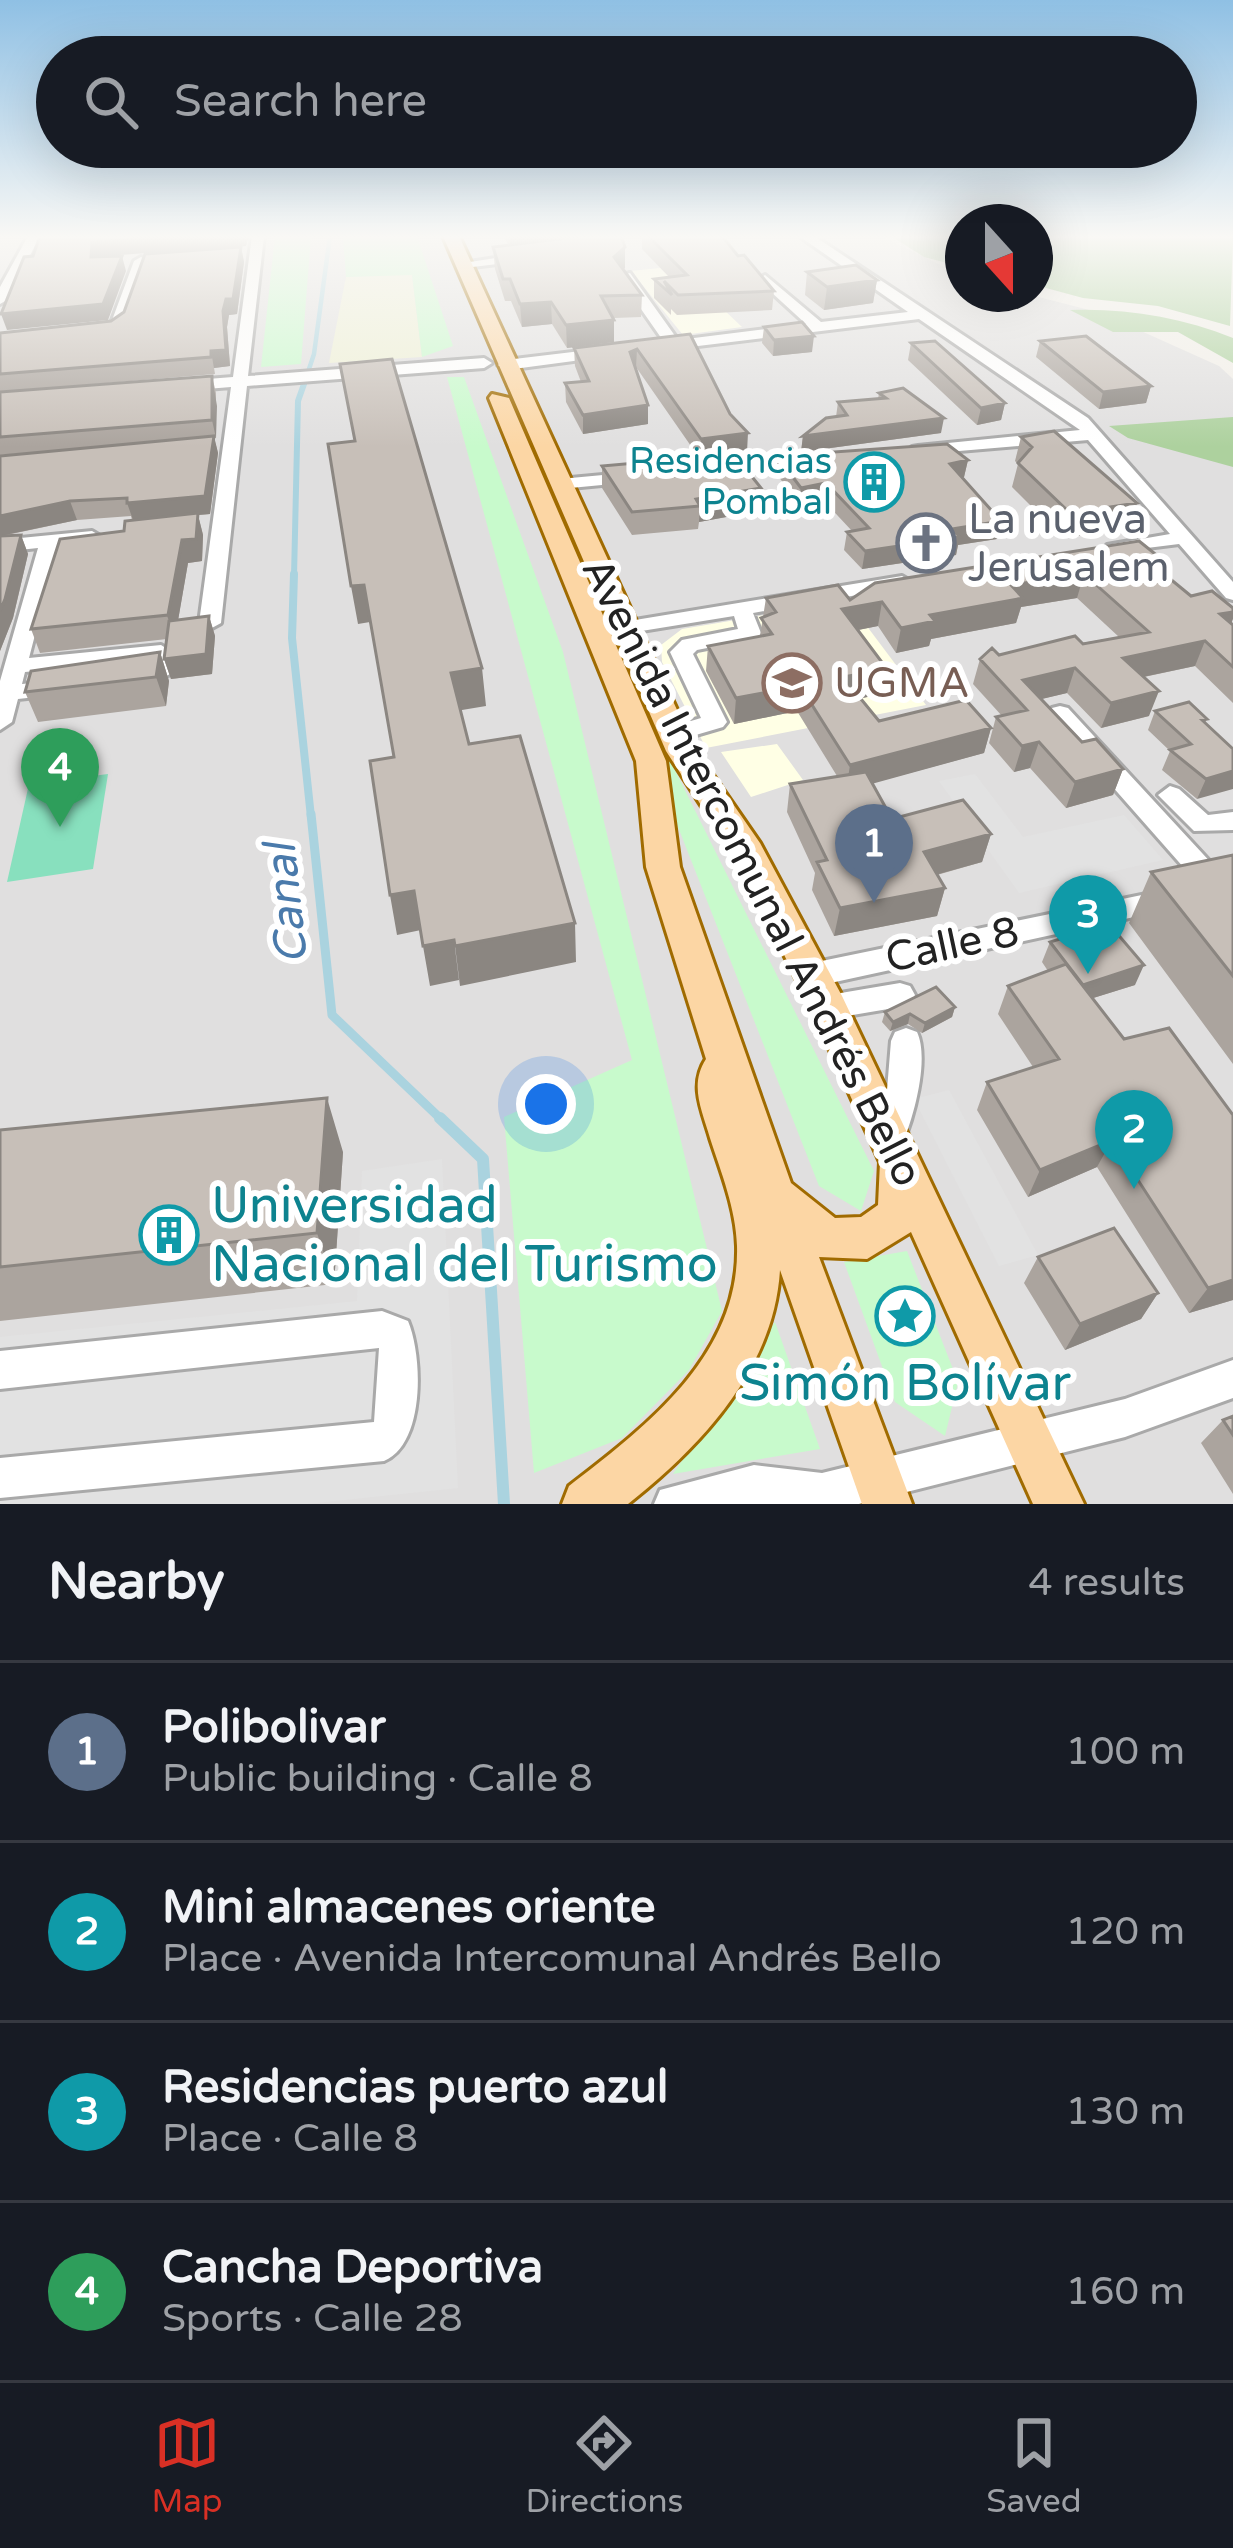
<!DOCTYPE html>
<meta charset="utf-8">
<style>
body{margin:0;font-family:"Varela Round",sans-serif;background:#242831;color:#f1f3f6}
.compass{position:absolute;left:945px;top:204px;width:108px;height:108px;border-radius:50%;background:#171b24;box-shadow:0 12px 48px #0002;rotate:159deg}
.you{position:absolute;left:546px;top:1104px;width:42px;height:42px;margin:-30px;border:9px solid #fff;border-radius:50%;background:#1a73e8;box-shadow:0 0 0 18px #1a73e833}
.badge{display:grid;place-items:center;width:78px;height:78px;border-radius:50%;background:#d93025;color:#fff;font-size:39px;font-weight:700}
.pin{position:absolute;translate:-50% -99px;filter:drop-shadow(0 3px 6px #0008)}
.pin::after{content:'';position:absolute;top:63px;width:42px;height:36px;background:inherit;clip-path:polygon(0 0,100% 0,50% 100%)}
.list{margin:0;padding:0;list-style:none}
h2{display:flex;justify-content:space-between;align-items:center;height:156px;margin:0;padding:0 48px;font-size:51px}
h2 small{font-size:39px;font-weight:400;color:#9ea1a6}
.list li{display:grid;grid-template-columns:78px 1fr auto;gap:36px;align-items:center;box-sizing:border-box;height:180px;padding:0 48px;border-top:3px solid #363941}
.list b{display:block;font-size:45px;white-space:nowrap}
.list p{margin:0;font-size:39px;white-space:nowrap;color:#9ea1a6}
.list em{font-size:39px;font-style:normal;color:#9ea1a6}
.icon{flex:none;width:66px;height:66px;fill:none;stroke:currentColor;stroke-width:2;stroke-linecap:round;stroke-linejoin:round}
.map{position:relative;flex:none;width:1233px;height:1504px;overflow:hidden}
.search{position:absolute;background:#171b24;box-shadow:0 12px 48px #0002;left:36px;right:36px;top:36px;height:132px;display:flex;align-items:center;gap:30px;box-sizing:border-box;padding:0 42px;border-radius:66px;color:#9ea1a6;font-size:45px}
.sheet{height:876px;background:#171b24}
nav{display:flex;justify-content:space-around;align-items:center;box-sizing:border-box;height:168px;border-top:3px solid #363941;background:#171b24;font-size:33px;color:#9ea1a6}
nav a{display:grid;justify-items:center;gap:6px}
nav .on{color:#d93025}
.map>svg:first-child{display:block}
.residential{fill:#e0dfdf}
.education{fill:#ffffe5}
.farmland{fill:#eef0d5}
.forest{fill:#add19e}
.park{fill:#c8facc}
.pitch{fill:#88e0be}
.parking{fill:#e2e2e2}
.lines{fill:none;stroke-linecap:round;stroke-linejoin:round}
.stream-far4{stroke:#aad3df;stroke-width:4.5}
.stream-far3{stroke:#aad3df;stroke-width:6}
.stream-far2{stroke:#aad3df;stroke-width:8}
.stream-far1{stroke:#aad3df;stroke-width:9}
.stream{stroke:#aad3df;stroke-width:12}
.minor-casing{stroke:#a9a9a9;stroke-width:6}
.major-casing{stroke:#a06b00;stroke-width:6}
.minor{fill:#fff;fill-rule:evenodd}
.major{fill:#fcd6a4;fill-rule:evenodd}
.wall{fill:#aba49e}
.shaded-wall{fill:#8b8681}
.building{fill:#c7bfb8;stroke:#8b8681;stroke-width:3}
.labels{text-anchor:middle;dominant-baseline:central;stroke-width:12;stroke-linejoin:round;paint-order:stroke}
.far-culture-label{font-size:36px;fill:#0d838f;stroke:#fff;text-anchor:end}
.worship-label{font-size:42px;fill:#5b616d;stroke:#fff;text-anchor:start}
.education-label{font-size:42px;fill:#785e54;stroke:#fff;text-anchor:start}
.street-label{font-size:42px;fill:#222;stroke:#fff}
.water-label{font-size:45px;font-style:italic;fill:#4a7aab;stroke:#fff}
.near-culture-label{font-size:51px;fill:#0d838f;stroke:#fff;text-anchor:start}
</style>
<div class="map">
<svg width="1233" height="1504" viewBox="0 0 1233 1504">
<rect width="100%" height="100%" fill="#f2efe9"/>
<!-- residential -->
<path class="residential" d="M0,236H881L963,276V294H1027L1101,313L1219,366L1233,379V1504H0Z"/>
<!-- education -->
<path class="education" d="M678,266L742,327L683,335L631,271Z
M848,601L926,705L706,748L662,662L661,645L682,629Z
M777,744L803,780L751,797L721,752Z"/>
<!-- farmland -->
<path class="farmland" d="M412,274L422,357L329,363L346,277Z"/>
<!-- forest -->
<path class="forest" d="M891,236H963V267L924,257Z
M1035,236H1233L1230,326L1158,306L1083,298L1035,285Z
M1070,310C1126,308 1181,317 1233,338V363L1178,332H1113Z
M1233,417V467L1128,438L1109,426Z"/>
<!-- park -->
<path class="park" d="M275,236H311L301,364L261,367Z
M343,236H417L453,346L422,357L412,275L346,277Z
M447,377H464L563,652L722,1311L689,1370L622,1438L534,1473L504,1117L632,1060Z
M668,756L874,1171L861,1211L819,1186L669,804Z
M907,1251L958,1382L945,1436L895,1402L844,1262Z
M775,1322L820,1449L673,1474Z"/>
<!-- pitch -->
<path class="pitch" d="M108,774L93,869L7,882L29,784Z"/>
<!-- parking -->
<path class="parking" d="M975,774L1023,837L1124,815L1163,860L1019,893L939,781Z
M949,1090L1038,1255L999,1266L914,1099Z
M442,1159L458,1488L307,1504H0V1337L357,1301L362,1171Z"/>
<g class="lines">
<!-- stream-far4 -->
<path class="stream-far4" d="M303,387L314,354L330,236"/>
<!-- stream-far3 -->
<path class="stream-far3" d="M294,577L298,401L304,384"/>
<!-- stream-far2 -->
<path class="stream-far2" d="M294,574L292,638L311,817"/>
<!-- stream-far1 -->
<path class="stream-far1" d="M311,814L332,1015L443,1121"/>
<!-- stream -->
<path class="stream" d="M440,1118L483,1159L504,1504"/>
<defs>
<path id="minor" d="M28,236H40L7,300L0,304V287Z
M252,236H264L248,376L484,358L492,363L484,368L247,386L221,623L210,629L199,623L231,387L182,391L174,386L182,381L233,377Z
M799,236H814L1088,418L1233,582V600L1226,598L1179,544L1107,553V545L1170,534L1088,440L912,455V447L918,446L1080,430L919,319L665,350L658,346L664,342L618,276L630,273L678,340L806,324L760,282L758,279L765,275L821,322L908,312Z
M527,253L533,257L532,260L464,268L457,264Z
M141,257L148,261L124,326L94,334V328L111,323L134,261Z
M606,348L611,350V356L506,370L498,365L506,360Z
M806,456L812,457V465L560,489L551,484L560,479Z
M92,531L102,537L99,541L58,546L29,658L161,645L172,652L170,674L156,682H140L137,677L148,670L149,660L25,672L22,684L54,681L65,688L54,695L18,699L12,722L0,730V681L38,548L0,552V540Z
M902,576L912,582L909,586L753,613L761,633L758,638L697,650L693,654L727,722L723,727L672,742L664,739L660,734L664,729L701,718L670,652L682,640L738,629L734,616L623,634L612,628L623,622Z
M1060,706L1068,708L1227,880L1231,887L1227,894H1207L1052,718L1048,713L1052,708Z
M1170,786L1179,789L1208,815L1233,812V830L1194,831L1158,795Z
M1166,890L1176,893L1180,900L1176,907L1166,910L812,987L802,983L798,975L802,967L812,963Z
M900,983L910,986L915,995L910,1004L900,1007L829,1019L819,1016L814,1007L819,998L829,995Z
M906,1028L917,1032C930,1060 913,1120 901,1147L889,1152L877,1147L873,1137L887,1090L891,1041L895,1032Z
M382,1311L408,1321C423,1357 425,1444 384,1461L0,1498V1458L374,1422L379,1348L0,1389V1351Z
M1233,1360V1398L1125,1437L859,1504H654L660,1490L754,1465L822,1473L1125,1399Z"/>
<path id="major" d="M443,236H459L695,749L760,843L842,996L1084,1504H1033L911,1232L867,1259L819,1257L912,1504H862L780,1270C774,1369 701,1446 628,1504H562L569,1486C647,1426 740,1355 737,1246C736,1209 721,1172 710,1138C702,1110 689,1085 706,1059L646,867L636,761L489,398L492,394L509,398L666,761L680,867L791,1183L835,1218L861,1217L878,1205L880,1162L811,1008L734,856L666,751Z"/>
</defs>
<!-- minor casing -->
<use href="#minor" class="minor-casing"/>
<!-- major casing -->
<use href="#major" class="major-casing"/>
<!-- minor -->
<use href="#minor" class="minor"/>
<!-- major -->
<use href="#major" class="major"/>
</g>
<!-- wall -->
<path class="wall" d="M504,236H621L625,247V268L623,269L642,295L641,317L614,318V342L567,348L552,324L522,327L511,301H505L495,269L493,247L508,245Z
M642,236H722L738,256L774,291L772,310L677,315L671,309V315L654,298V279L669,277L642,249Z
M241,247L244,262L237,314L229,315L227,327L230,366L214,368L215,374L0,392V333L111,321Z
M807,272L877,280L873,303L824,310L805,295Z
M764,327L812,352L773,356L762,343Z
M690,334L747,452L700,459L636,367L648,424L583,434L566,402L565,383L581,382L575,366L574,348Z
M1040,341L1151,386L1146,403L1099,409L1036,357Z
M911,343L1005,403L1001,420L977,425L908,360Z
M212,376L216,393V438H214L218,453L210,514L198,515L203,535L202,561L188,563L178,620L209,616L215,636L212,674L171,679L164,659L167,639L40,653L31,629L60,539L124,531L125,521L132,520L131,516L77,520L2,536L21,535L28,554L13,618L0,651V456L37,452L0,455V392Z
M879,393L941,433L801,452L803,436L836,417L838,402L878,399Z
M1021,437L1137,503L1129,528L1063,538L1012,487L1018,464L1015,461Z
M777,456L968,460L964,477L962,478L1001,521L997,539L958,545L956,555L862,569L844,550L847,532L852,531L824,501L799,505L776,473Z
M710,460L761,488L759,511L699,522L698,529L632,535L602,488V466L675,476L709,473Z
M1164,561L1160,571L1191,596L1233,625V703L1195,666L1144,677L1149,716L1101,728L1067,693L1041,699L1082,742L1123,769L1113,795L1066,808L1030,768L1014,772L989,743L996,717L1002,716L973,684L980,659L1119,637L1077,598L1021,607L1016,623L931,639L929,646L896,653L878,626L858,630L887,669L882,694L861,698L879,721L991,728L984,753L872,783L892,819L991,834L982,862L937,875L945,888L937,916L834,936L812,890L815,873L787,812L790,784L837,776L797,711L734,724L706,671L708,646L760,636L766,598L850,600Z
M160,652L169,681L166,706L38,722L25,692Z
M1155,711L1207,719L1205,723L1233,749L1197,799L1162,770L1170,751L1148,730Z
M1233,855V1064L1129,923L1151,872Z
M1050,942L1135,985L1093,998L1124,1039L1233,1115V1300L1189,1313L1097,1167L1028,1197L977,1110L987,1082L1033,1067L998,1014L1008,986L1048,971L1042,962Z
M955,1007L952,1017L922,1033L908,1024L890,1031L882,1022L885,1012Z
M0,1130L343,1152L334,1284L0,1321Z
M1038,1257L1158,1293L1141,1319L1065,1350L1024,1283Z
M1233,1416V1494L1201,1443L1223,1420Z"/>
<!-- shaded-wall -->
<path class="shaded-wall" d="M175,236H249L246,246L91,257L92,242Z
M509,236H614L510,250Z
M241,247L244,262L237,314L229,315L227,327L230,366L214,368L215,374L211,351Z
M625,247V268L614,279V257Z
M122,256L126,271L108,320L7,330L1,314Z
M877,280L873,303L824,310L827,287Z
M551,302L552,324L522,327L520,304Z
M614,320V342L567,348L566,325Z
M814,336L812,352L773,356L774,340Z
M637,349L636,367L630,370V352Z
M212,376L217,406L216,438L212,420Z
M1151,386L1146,403L1099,409L1103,392Z
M1005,403L1001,420L977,425L981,408Z
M648,405V424L583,434V415Z
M944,418L941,433L801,452L803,436Z
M748,433L747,452L700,459L701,439Z
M214,436L218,453L210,514L198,515L203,535L202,561L188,563L175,638L127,503Z
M968,460L964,477L946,481L950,464Z
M826,483L824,501L799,505L801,488Z
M761,488L759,511L699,522L700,506L696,499Z
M70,501L77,520L0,536V516Z
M1137,503L1129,528L1063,538L1070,513Z
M1001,521L997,539L958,545L956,555L862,569L865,551L952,529Z
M21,535L28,554L13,618L0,651V611Z
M1084,574L1077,598L1021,607L1016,623L931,639L929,646L896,653L901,628L930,615L1011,585Z
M364,585L370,622L358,624L351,586Z
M882,602L878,626L838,634L842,609Z
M1233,612V619L1226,636L1220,614Z
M209,616L215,636L212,674L171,679L164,659Z
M1205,641L1195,666L1114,683L1123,658Z
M160,652L169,681L166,706L156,677Z
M482,668L486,706L456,711L451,673Z
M1075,668L1067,693L1021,704L1023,680Z
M887,669L882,694L839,703L843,677Z
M800,686L797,711L734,724L736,698Z
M1159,691L1149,716L1101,728L1111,703Z
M991,728L984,753L846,791L850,765Z
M1039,742L1030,768L1014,772L1022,746Z
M1123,769L1113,795L1066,808L1075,782Z
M1233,771V789L1197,799L1206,779Z
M991,834L982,862L917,880L924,852Z
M945,888L937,916L834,936L840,908Z
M414,891L421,930L397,935L390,895Z
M575,923L576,962L460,986L455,946Z
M454,940L459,980L430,986L423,946Z
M1144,965L1135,985L1074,1004L1083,985Z
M955,1007L952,1017L922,1033L925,1023Z
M910,1014L908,1024L890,1031L893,1022Z
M327,1098L343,1152L334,1284L317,1233Z
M1112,1140L1097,1167L1028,1197L1040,1170Z
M1233,1280V1300L1189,1313L1208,1288Z
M1158,1293L1141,1319L1065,1350L1080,1324Z"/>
<!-- building -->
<path class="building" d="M40,236H175L92,242L91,257L122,256L103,304L1,314L24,257L33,256Z
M582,236H621L625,247L614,257L642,295L601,296L614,320L566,325L551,302L520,304L510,279H503L493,247Z
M648,236H722L738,256L744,255L774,291L678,295L664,281L672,295L654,279L687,275Z
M241,247L233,299H226L223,311L226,350L211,351V357L0,374V333L111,321L124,312L145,254Z
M856,265L877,280L827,287L807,272Z
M802,322L814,336L774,340L764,327Z
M690,334L730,414L748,433L701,439L637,349L630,352L648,405L583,415L565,383L589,381L574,348Z
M1086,336L1151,386L1103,392L1040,341Z
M935,341L1005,403L981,408L911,343Z
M392,359L482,668L451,673L469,744L520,736L575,923L455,946L454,940L423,946L414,891L390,895L370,761L394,757L364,585L351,586L328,444L355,441L340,364Z
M212,376V420L0,437V392Z
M903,388L944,418L803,436L826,418L847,415L838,402L886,398L879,393Z
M1054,431L1137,503L1070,513L1018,463L1032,447L1021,437Z
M214,436L205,496L127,503V498L70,501L0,516V456Z
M947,444L968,460L950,464L1001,521L952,529L960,537L865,551L847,532L869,528L826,483L801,488L777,456Z
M737,458L761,488L696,499L700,506L632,512L602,466L669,460L675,476L718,473L710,460Z
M198,513L196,539L182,540L168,615L31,629L60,539L124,531L125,521Z
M21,535L5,599L0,611V536Z
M1139,541L1164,561L1152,564L1191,596L1212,591L1233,608V612L1220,614L1233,625V667L1205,641L1123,658L1159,691L1111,703L1075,668L1023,680L1082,742L1096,739L1123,769L1075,782L1039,742L1022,746L996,717L1027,710L980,659L992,648L999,655L1075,636L1083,644L1149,632L1084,574L1011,585L1023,598L930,615L935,621L901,628L882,602L842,609L887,669L843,677L879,721L966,700L991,728L850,765L800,686L736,698L708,646L772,634L761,618L776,612L766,598L838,585L850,600L875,583Z
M209,616L206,654L164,659L169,621Z
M160,652L156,677L25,692L31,671Z
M1189,702L1207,719L1202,720L1233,749V771L1206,779L1170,750L1191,744L1155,711Z
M866,772L892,819L963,800L991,834L924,852L945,888L840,908L817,862L827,860L790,784Z
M1233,855V976L1151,872Z
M1109,924L1144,965L1083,985L1050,942Z
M1066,964L1124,1039L1169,1028L1233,1115V1280L1208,1288L1112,1140L1040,1170L987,1082L1059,1059L1008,986Z
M936,987L955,1007L925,1023L910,1014L893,1022L885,1012Z
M327,1098L317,1233L0,1267V1130Z
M1114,1228L1158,1293L1080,1324L1038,1257Z
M1233,1416V1435L1223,1420Z"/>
<!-- sky -->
<linearGradient id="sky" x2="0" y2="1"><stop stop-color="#8fc0e4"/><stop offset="0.53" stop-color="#f9f8f5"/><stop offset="1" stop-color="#f9f8f5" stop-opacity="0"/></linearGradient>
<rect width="1233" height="447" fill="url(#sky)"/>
<!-- icons -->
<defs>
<symbol id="building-ring" viewBox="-11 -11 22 22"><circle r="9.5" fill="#fff" stroke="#0f9aa8" stroke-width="1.5"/><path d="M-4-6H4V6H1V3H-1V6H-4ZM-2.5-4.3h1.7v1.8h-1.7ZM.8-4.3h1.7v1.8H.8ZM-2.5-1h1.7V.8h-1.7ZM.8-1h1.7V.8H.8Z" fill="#0f9aa8"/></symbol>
<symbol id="church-ring" viewBox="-11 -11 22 22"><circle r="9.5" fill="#fff" stroke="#6b7280" stroke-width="1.5"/><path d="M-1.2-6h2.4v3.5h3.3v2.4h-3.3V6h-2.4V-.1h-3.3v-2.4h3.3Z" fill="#6b7280"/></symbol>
<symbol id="university-ring" viewBox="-11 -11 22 22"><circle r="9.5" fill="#fff" stroke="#8d6e63" stroke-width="1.5"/><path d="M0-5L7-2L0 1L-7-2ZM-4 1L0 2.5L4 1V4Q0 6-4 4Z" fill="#8d6e63"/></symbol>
<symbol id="sight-ring" viewBox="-11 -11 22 22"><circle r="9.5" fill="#fff" stroke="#0f9aa8" stroke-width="1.5"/><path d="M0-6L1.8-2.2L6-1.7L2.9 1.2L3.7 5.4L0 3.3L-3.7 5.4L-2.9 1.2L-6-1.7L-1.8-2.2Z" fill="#0f9aa8"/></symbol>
</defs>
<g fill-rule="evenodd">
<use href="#building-ring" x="841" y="449" width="66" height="66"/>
<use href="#church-ring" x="893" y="510" width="66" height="66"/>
<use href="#university-ring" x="759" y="650" width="66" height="66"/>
<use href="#building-ring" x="136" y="1202" width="66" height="66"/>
<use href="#sight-ring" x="872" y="1283" width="66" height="66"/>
</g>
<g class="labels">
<!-- far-culture labels -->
<g class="far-culture-label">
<text x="832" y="461">Residencias<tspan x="832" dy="41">Pombal</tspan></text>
</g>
<!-- worship labels -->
<g class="worship-label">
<text x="968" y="519">La nueva<tspan x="968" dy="48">Jerusalem</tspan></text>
</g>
<!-- education labels -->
<g class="education-label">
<text x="834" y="683">UGMA</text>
</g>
<!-- street labels -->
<g class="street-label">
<text transform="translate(752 872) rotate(63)">Avenida Intercomunal Andrés Bello</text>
<text transform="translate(952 945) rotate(-12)">Calle 8</text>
</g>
<!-- water labels -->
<g class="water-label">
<text transform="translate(287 904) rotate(-96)">Canal</text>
</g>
<!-- near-culture labels -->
<g class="near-culture-label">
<text x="211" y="1206">Universidad<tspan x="211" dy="59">Nacional del Turismo</tspan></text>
<text x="905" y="1384" text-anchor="middle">Simón Bolívar</text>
</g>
</g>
</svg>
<svg class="compass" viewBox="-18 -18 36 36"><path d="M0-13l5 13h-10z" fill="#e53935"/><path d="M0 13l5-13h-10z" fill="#9ea1a6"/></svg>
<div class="you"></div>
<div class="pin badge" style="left:874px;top:903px;background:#5c6f8a">1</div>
<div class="pin badge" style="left:1134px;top:1189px;background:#0f9aa8">2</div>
<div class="pin badge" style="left:1088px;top:974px;background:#0f9aa8">3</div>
<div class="pin badge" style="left:60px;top:827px;background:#2e9e5b">4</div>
<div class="search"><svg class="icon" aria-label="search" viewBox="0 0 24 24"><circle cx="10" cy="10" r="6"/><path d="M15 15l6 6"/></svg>Search here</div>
</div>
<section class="sheet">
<h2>Nearby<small>4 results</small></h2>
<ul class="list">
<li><span class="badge" style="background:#5c6f8a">1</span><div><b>Polibolivar</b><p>Public building · Calle 8</p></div><em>100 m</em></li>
<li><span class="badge" style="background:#0f9aa8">2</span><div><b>Mini almacenes oriente</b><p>Place · Avenida Intercomunal Andrés Bello</p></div><em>120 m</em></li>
<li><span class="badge" style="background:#0f9aa8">3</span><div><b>Residencias puerto azul</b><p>Place · Calle 8</p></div><em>130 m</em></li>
<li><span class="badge" style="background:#2e9e5b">4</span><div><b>Cancha Deportiva</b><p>Sports · Calle 28</p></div><em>160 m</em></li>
</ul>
</section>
<nav>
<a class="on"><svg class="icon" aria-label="map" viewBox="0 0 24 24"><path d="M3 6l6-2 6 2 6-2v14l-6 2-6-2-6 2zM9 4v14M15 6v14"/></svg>Map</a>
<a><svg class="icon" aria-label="directions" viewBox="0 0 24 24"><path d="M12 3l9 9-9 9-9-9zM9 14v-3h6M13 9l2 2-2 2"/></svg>Directions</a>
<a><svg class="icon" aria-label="saved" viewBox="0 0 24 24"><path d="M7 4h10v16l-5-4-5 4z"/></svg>Saved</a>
</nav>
